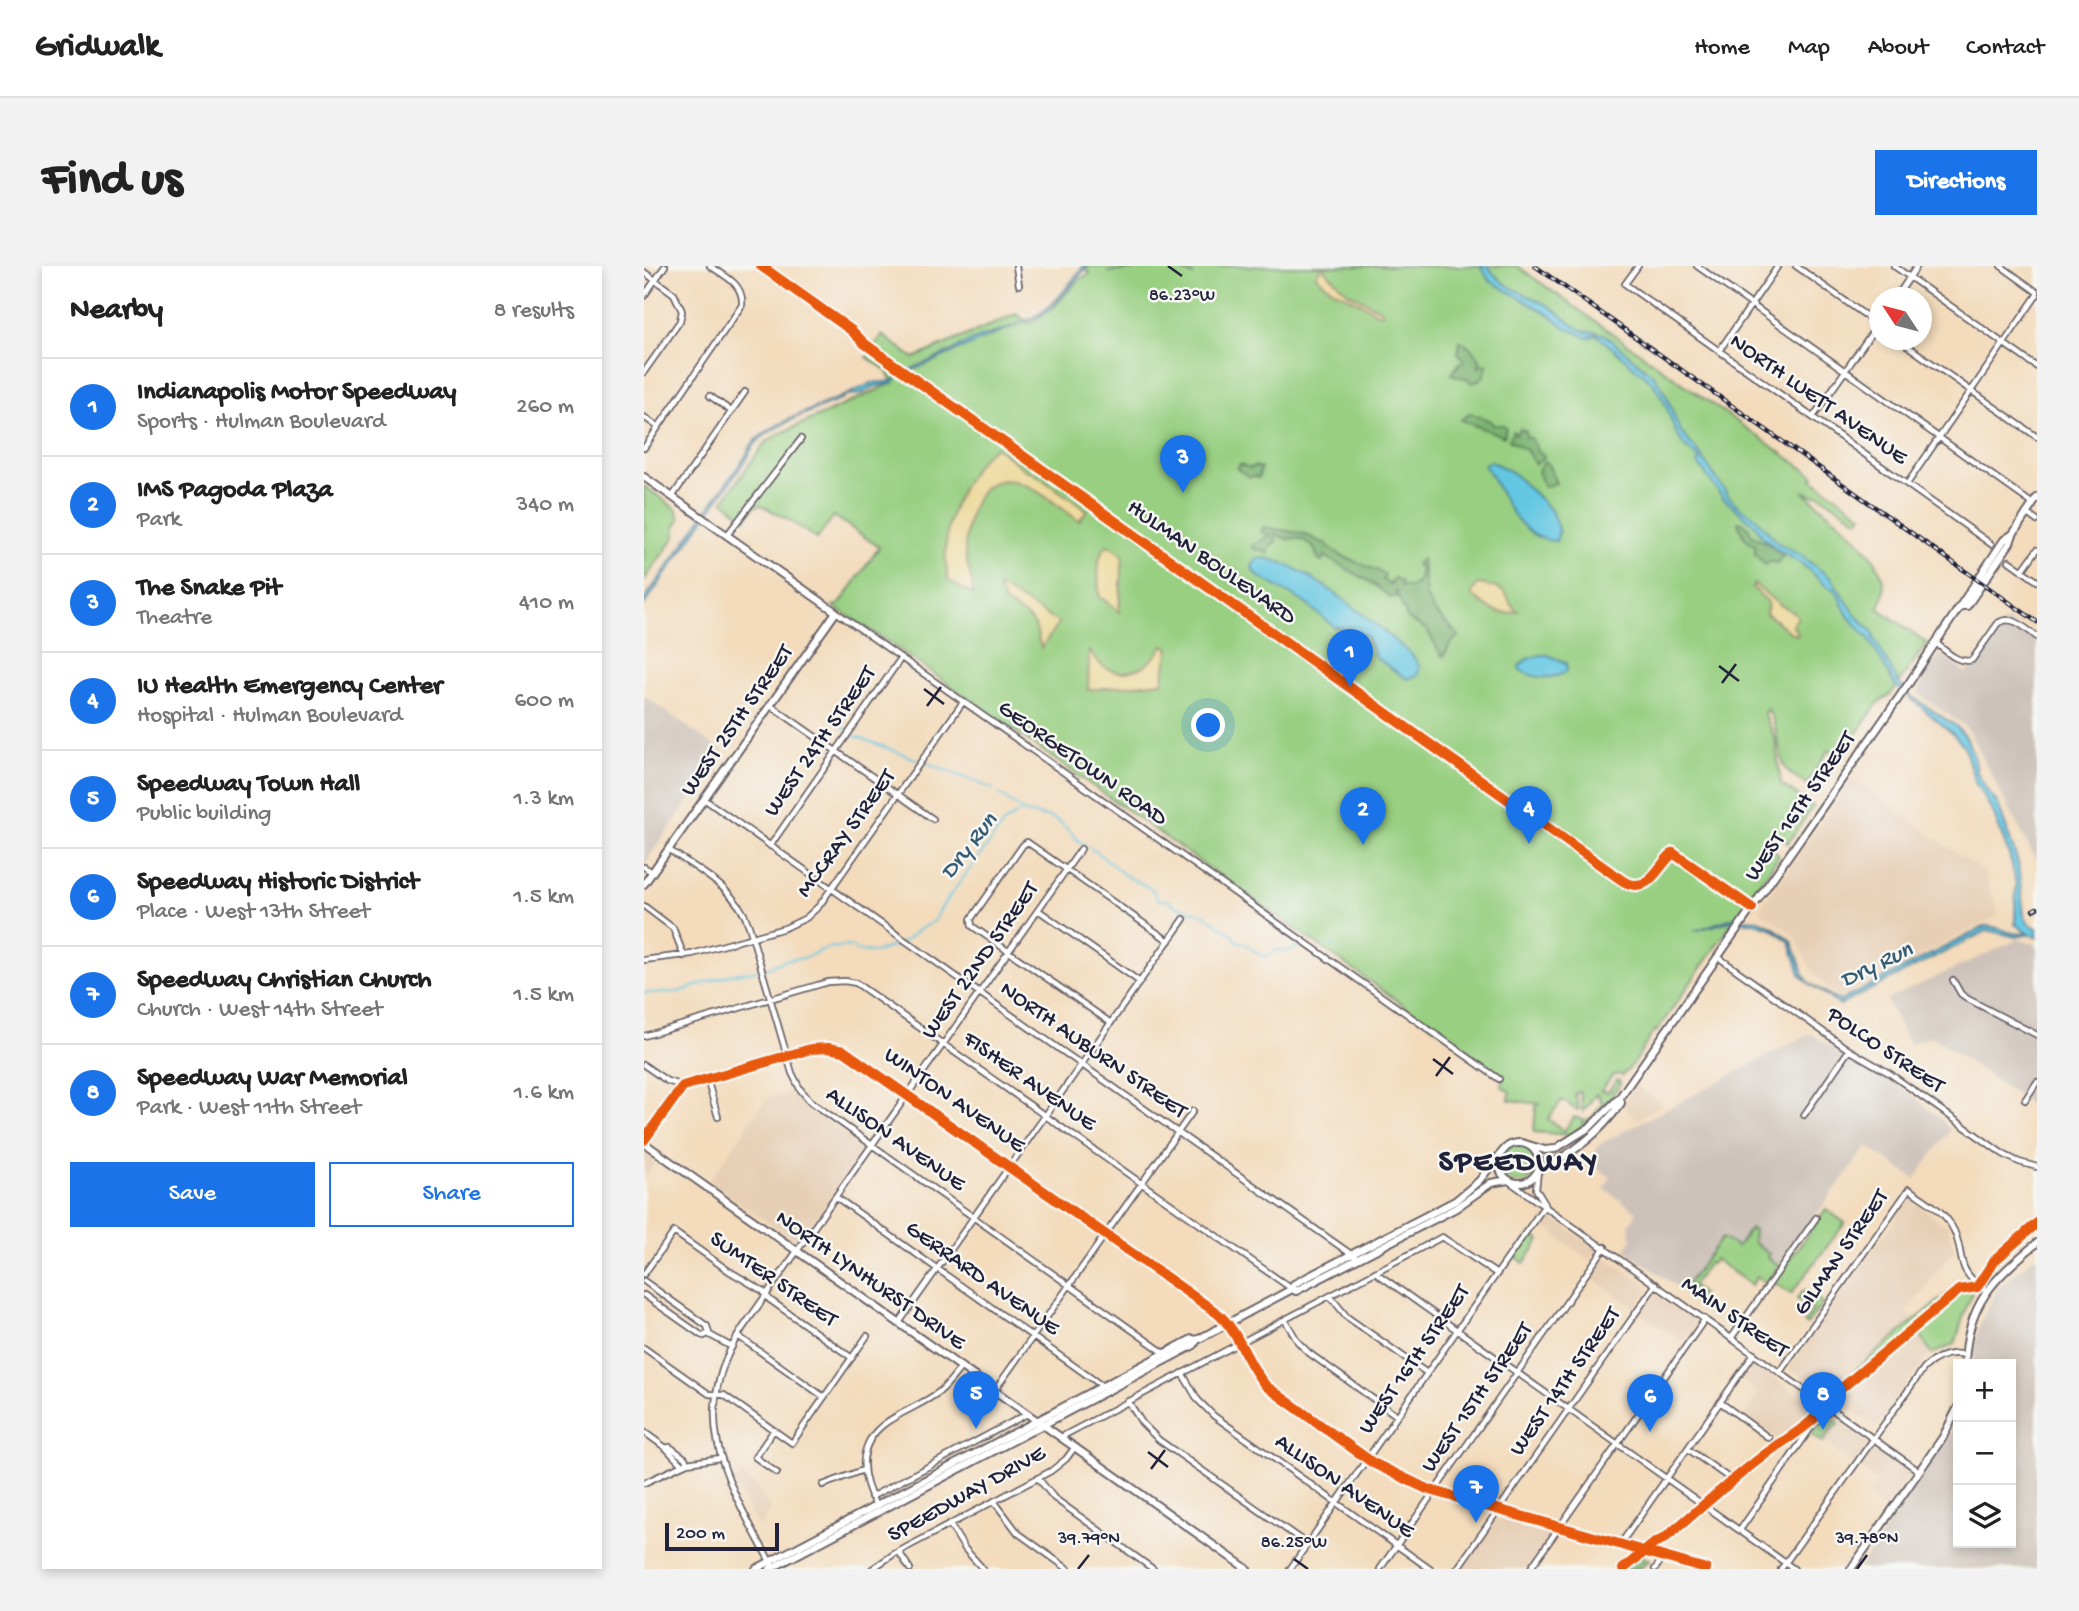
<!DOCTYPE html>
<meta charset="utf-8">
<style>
body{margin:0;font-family:"Gochi Hand",sans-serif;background:#f2f2f2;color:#222}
.controls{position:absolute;right:21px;bottom:21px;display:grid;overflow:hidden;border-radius:0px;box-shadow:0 4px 10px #0003}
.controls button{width:63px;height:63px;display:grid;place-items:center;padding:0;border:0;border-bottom:2px solid #e0e0e0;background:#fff;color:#222;font:35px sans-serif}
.compass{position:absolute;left:1225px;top:21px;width:63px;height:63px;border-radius:50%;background:#fff;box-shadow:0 4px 10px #0003;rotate:306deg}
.scale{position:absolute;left:21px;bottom:18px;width:114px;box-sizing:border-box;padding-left:7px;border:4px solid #22223b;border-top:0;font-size:19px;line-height:24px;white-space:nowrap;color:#22223b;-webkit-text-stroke:5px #f6f6f2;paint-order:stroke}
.you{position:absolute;left:565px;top:460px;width:24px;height:24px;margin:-18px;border:5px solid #fff;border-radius:50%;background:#1a73e8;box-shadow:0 0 0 10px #1a73e833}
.badge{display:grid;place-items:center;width:46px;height:46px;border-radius:50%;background:#1a73e8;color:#fff;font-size:23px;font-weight:700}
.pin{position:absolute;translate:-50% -58px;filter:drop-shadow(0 2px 4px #0008)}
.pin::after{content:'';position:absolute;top:37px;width:24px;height:21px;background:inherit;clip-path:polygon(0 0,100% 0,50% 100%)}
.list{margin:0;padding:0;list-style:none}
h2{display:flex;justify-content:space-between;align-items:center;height:91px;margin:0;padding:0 28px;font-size:30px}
h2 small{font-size:23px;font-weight:400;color:#767676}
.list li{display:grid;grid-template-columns:46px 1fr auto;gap:21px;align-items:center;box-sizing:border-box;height:98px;padding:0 28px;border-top:2px solid #e0e0e0}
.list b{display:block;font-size:26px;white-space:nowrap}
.list p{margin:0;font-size:23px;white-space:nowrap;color:#767676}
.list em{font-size:23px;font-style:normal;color:#767676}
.actions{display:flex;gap:14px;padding:21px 28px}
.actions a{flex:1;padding:16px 0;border:2px solid #1a73e8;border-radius:0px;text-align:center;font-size:24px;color:#1a73e8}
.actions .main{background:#1a73e8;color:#fff}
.icon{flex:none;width:38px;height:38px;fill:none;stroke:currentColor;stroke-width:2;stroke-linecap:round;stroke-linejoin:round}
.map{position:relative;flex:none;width:1393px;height:1303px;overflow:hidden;border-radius:0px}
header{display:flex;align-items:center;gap:42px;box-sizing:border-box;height:98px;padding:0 35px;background:#fff;border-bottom:2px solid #e0e0e0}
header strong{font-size:33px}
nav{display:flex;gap:38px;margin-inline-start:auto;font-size:24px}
.intro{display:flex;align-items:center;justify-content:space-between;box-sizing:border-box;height:168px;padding:0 42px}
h1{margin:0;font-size:49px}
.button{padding:18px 32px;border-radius:0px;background:#1a73e8;color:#fff;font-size:24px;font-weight:700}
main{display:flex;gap:42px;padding:0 42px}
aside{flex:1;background:#fff;border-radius:0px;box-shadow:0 4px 10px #0003}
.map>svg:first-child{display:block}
.built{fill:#e7cfb6}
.industrial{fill:#cdc2b9}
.green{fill:#98cf81;stroke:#5d785e;stroke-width:2}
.forest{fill:#7ab26f;stroke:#4e6a55;stroke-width:2}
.sand{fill:#eeda9e;stroke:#887e6c;stroke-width:2}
.water{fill:#64c7e2;stroke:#43748e;stroke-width:2}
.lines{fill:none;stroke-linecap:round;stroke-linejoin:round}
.stream{stroke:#64c7e2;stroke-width:2}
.minor-tunnel{stroke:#c9b6a2;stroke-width:4.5;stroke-dasharray:4.5 2;stroke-linecap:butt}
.minor-casing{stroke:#6b6368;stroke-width:8}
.major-casing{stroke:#6b6368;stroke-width:10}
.minor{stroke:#fff;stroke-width:4.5}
.major{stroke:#fff;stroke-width:6}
.rail-casing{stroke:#22223b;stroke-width:4.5}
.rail{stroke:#f6f6f2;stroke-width:2;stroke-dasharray:5;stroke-linecap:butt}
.cycleway-casing{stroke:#f6f6f2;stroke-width:15}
.cycleway{stroke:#e8590c;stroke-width:10}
.ticks{fill:none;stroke:#22223b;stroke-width:2.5}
.labels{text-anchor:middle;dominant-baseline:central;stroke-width:5;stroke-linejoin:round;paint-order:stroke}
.street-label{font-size:23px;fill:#22223b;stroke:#f6f6f2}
.water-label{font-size:24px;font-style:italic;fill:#395c75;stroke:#f6f6f2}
.district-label{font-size:30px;font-weight:bold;letter-spacing:2px;fill:#22223b;stroke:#f6f6f2}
.ticks-label{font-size:18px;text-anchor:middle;fill:#22223b;stroke:#f6f6f2;stroke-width:5;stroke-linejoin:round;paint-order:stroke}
</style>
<header>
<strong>Gridwalk</strong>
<nav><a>Home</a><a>Map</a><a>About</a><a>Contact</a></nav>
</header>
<div class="intro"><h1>Find us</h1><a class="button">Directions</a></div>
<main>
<aside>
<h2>Nearby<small>8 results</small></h2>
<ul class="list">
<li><span class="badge">1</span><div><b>Indianapolis Motor Speedway</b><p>Sports · Hulman Boulevard</p></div><em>260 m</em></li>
<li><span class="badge">2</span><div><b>IMS Pagoda Plaza</b><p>Park</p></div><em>340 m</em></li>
<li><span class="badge">3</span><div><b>The Snake Pit</b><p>Theatre</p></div><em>410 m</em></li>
<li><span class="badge">4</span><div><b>IU Health Emergency Center</b><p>Hospital · Hulman Boulevard</p></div><em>600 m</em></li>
<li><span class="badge">5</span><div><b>Speedway Town Hall</b><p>Public building</p></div><em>1.3 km</em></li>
<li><span class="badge">6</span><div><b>Speedway Historic District</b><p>Place · West 13th Street</p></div><em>1.5 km</em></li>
<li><span class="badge">7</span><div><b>Speedway Christian Church</b><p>Church · West 14th Street</p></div><em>1.5 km</em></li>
<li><span class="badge">8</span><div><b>Speedway War Memorial</b><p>Park · West 11th Street</p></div><em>1.6 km</em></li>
</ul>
<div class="actions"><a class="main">Save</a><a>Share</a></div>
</aside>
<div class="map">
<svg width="1393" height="1303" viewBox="0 0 1393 1303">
<rect width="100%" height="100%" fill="#f6f6f2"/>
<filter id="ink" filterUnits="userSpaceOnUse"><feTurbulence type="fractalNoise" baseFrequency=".0143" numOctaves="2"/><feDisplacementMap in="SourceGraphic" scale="14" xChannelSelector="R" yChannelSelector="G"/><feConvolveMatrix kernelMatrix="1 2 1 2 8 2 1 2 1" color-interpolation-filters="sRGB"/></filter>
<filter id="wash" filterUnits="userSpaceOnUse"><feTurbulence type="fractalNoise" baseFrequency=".00686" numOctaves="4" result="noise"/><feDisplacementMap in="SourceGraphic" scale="28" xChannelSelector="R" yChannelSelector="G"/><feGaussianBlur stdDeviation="1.57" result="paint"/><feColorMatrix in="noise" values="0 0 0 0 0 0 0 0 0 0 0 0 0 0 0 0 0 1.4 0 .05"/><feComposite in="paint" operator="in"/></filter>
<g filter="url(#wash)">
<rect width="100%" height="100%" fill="#f3dbbc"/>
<!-- built -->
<path class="built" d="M1208,513L1340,606L1355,649L1195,732L1167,704L1151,670L1115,644Z
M992,820L1019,838L993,853L977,841Z
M152,826L171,845L222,881L154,978L65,915L123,832Z
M0,884L13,894L0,913Z
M1266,933L1304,961L1310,984L1262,1047L1272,1054L1183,1127L1145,1102Z
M903,948L954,983L946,995L896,957Z
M959,990L1006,1021L990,1042L945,1010Z
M1011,1025L1055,1055L1039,1076L996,1047Z
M1275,1065L1288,1088L1264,1116L1233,1161L1192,1133Z
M1108,1097L1173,1141L1134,1174L1101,1150L1114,1127L1097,1114Z
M1196,1156L1267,1206L1243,1241L1240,1239L1237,1243L1226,1234L1228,1231L1225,1228L1233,1215L1179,1176L1191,1159L1193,1160Z
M98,1210L111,1218L127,1243L115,1262L89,1215Z
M855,1248L911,1263L883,1303H817Z"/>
<!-- industrial -->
<path class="industrial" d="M1365,356L1393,376V596L1323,462L1274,427L1281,408L1296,388L1322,407L1359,357Z
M0,430L79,486L0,598Z
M1375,673L1393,679V843L1288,770L1265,778L1242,734Z
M1167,767L1203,792L1209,790L1265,827L1296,852L1306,864L1271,913L1223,880L1135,999L1123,990L1125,987L1108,976L1093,981L1078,972L1041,1026L981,984L988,973L985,959L993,946L960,922L967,911L953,902L948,892L956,878Z
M1393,989V1303H1214L1314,1158V1277H1367V1098H1330L1331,1083L1335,1061L1353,1023Z"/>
<!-- green -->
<path class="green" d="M439,0H509L463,6L528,0L550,10L531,0H873L1170,210L1168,213L1218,249L1214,254L1176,229H1167L1159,225C1185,251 1262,298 1234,342L1283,377L1247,428L1234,437L1195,492L1184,484L1163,518C1156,514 1145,509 1141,501C1132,483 1135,458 1123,443L1120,447L1131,472L1137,518L1169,540L1144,577L1132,567L1128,580L1135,590L1012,766L1010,765L990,797L978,810L975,808L968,810L957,825L964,826L973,814L976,815V818L949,856L941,861L939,855L948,852L959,836L955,833L956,831L952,828L939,846L936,826L931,827L935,843L933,844L918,834L904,853L920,865L930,851L937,853L939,860L925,869L890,866L892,840L897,838L865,834L866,826L858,820V810L816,779L253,382L189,340L196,338L235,281L190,250L173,273L145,254L117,239L110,241L102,253L79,235L121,177L135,168L249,117L242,104L223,91L238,69L270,92L372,48L385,57L407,44L435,14L446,7Z
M0,220L32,243L36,253L31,261V271L0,314Z
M855 897a20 20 0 1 1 40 0a20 20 0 1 1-40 0Z
M1182,943L1201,957L1147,1028L1129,1016Z
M1106,963L1110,964L1109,976L1125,988L1123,991L1135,999L1122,1017L1113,1011L1107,1019L1071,993L1067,998L1065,997L1048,1020L1058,1028L1055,1034L1064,1042L1042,1026L1044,1023L1041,1021L1078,972L1093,981Z
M887,968L896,974L880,997L871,990Z
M1319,1015L1329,1027L1322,1042L1311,1078L1288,1088L1274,1065L1192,1133L1183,1127Z
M1160,1024L1179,1037L1163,1059L1160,1057L1169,1043L1153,1033Z
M1185,1150L1195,1157L1193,1160L1191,1159L1179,1176L1167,1168L1173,1159Z"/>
<!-- forest -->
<path class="forest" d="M816,75L827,82L837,96L834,101L843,98C842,109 839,114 828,117L824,113L807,108L816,97H819V92L814,87Z
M826,147L847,155L849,159H859L862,162L860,171L817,154Z
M876,163L882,165V171L887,172L894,186L898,187L900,192L891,198L882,184L865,174L869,165L872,168Z
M903,196L912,217L900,221L894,205L899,197Z
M596,198L605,202L611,200L617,202L615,212L611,210L605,211L593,203Z
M1097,255L1105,262L1107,269L1120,275L1139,289L1132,298L1128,295L1121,299L1111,288V279C1100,275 1097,266 1094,256Z
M619,261L661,268L678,277L681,276C693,294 724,297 741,309L739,314L746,319L750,312L758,316L757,320L767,321L774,316L777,304L772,298L778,293L782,330L790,345L815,370L806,378L800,390L797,389L783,364L764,353L752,326L751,331L746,332C727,312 703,305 681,290L678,295H675L670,282L660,274L651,272L643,273L631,268L632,276L626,281L624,288L619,284H611L608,280L626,269L617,266Z
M989,1286L1006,1294L995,1303H969Z"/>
<!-- sand -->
<path class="sand" d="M678,1L703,26L737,44L738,47L734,48C715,32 689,30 672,9Z
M352,181L384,206L386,205L443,244L435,255C418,243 400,227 381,219C335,199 323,247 321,282C321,298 330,313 329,329L304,314C297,273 306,238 330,203C337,193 343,186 352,181Z
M464,279L479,289L475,346L455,330C455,314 450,290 464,279Z
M834,318C842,319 858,322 863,330C867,337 866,340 874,345C857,352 840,341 828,329V325Z
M1110,318L1136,339L1153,348V353L1148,359L1154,367L1153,369C1142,367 1133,353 1122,348L1124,336L1108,321Z
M354,320L415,357L397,382L391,359L382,350L360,336Z
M519,379L525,382L518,416L444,424L445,385C449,389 454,397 460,401C483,414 508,400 519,379Z"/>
<!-- water -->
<path class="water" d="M440,0H444L415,33L400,47L255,110L249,117L229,121L217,128L202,129L196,134C172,144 112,163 105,189L0,339V334L103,188C109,159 200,133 225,118C233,114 243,118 251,113C267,101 285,96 303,87C314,82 325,75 337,71C357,65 379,58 396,47C414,36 426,16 440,0Z
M836,0H844C860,25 884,27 908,42C918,49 929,61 940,65C947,68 951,64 961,69L1011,111L1023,131L1036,165L1056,188L1085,231L1096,242L1110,250L1134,277L1155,288L1187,312L1212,349L1228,365L1231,374L1254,416L1267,430L1312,460L1322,471L1330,491L1333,506L1342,523L1354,538L1374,597L1380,649L1384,657L1393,662V672L1386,668L1372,671L1344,664L1196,739L1162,715L1156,708L1146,676L1127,662L1111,657L1090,654L1050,665L1088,652L1114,654L1126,659L1148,675L1160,709L1165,717L1196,735L1342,660C1357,660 1367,671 1383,667L1371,658L1372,617L1366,591L1349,546L1331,516L1320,480L1308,467L1251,419L1225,373L1204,350L1192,325L1182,320L1158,298L1131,282L1119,271L1111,259L1079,232L1053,196L1057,195L1040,179L1032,167L1020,135L1008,116L954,70V68L944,72L922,62L906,49L846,15Z
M846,195L868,206L907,244L915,266L912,275C878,275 859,233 846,207L840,199Z
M614,292C655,290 735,362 767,388C772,394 779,401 773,409L763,413L731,391L722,370L689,360L661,337L614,310L609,305L608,300Z
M897,389H904L923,397V405C910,414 890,413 876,404L875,400L883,393Z"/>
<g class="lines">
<!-- stream -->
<path class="stream" d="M187,452L203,464
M209,469L274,494
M281,496L349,523
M355,528L382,547L408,552L416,556L435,575L454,587L482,610L508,623L514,634H524L531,640L561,649L588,668L593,675L602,678L616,689L624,690L633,684L642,686L658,680
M686,678L689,680
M120,703L142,694L160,692L183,682L206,680L214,685L231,686L257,678L274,664L290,655L299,639L361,556L379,545
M0,727L35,726L85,709L114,704"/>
</g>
</g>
<g filter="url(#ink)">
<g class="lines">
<!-- minor-tunnel -->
<path class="minor-tunnel" d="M319,148L351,171
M1064,612L1098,635"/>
<defs>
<path id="minor" d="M117,0L319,148
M372,0L375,19
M994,0L981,18L1347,278
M1053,0L1389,238
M1152,0L1235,59
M1250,0L1393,101
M1357,0L1393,26
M0,6L30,28L38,45L36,55L0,106
M0,30L21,0
M1252,32L1273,0
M1255,74L1393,171
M1075,85L1134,0
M66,130L87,145
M0,151L14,161
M1169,151L1236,55
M351,171L979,615C1005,630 1013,600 1029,587L1064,612
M0,182L98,39C100,18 81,10 66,0
M1263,218L1393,29
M28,231L101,126
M1382,247L1393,255
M83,269L157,173
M1365,295L1393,315
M1378,305L1393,284
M192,346L855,813
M1292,377C1303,386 1314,398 1328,394L1354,357C1368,348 1381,362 1393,371
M126,439L289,553
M60,533L714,993
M126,580L257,392
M24,583C55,605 93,623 105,660L148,807L156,823L166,835L526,1091
M0,601L8,606
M1098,635L1108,642
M0,640L29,662L40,690
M394,644L496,716
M1074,691L1205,784L1245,807L1359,888L1375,896L1393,901
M0,694L48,688L141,662L162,652L175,640L319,436
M1309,714L1317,728L1324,733L1393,769
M467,757L328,660L327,653L379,579L383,576L525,675
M0,770L184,716L201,715L212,717L648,1023
M0,799L23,815L39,820
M63,813L74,851
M1381,834L1393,816
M1160,849L1205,784
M0,874L39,820L167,783L184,782L200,785L573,1047C596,1066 602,1098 622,1120L729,1197L783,1223L1062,1303
M894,905L892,923L901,938
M866,916L1275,1205
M192,931L464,1124
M731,1006L1150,1303
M0,1008L30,966L85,1005L119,1025L126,1034L208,1092
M0,1015L63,1060L65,1067L60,1070L57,1069L0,1029
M686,1030L703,1051L783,1107
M641,1054L654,1076L665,1087L753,1150
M255,1057L540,653
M64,1068L88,1081
M94,1070L180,1131
M1088,1071L1172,952
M0,1082L65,1128L80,1129L148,1177L223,1070
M1136,1106L1265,923C1280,934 1298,943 1307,959C1324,987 1306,1000 1342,1025
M538,1107L554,1134L570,1150L786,1303
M351,1124L549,845
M484,1135L498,1157L515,1174L663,1278
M1076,1136L1125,1172
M130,1164L111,1191L133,1207
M0,1166L22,1182L38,1199
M417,1171L798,971L853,1008
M22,1182L26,1181L41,1192L43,1197
M1044,1183L1082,1210
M394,1212L410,1232L509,1303
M0,1217L43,1197L76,1192
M179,1219L219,1204
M227,1231L383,1148
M350,1235L374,1267L424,1303
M232,1240C217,1211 211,1178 243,1156C259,1145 279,1138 295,1126C304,1119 310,1110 317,1101
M306,1259L321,1283L339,1303
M1096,1264L1169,1159L1188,1143
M975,1280L1110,1088
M255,1286L266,1303
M129,1301C86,1221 40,1152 98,1063L437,583
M228,1303L250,1288L407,1205L422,1193L431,1181
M646,1303L901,939
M736,1303L961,981
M813,1303L1012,1018
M886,1303L1061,1053
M1011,1303L1019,1292
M1137,1303L1280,1102C1292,1091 1305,1085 1321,1089"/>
<path id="major" d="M0,211L192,346L0,618
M1318,340H1323L1366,277L1369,268L1393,232
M855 897a20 20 0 1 1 40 0a20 20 0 1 1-40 0Z
M0,877L603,1303
M881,878L901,884L911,883L946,861L976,831L1265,417L1354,283L1360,274L1369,268
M894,904C929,888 955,868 977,837L976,831
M648,1023L652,1025L812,942L847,917L864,914
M1321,1098C1323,1038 1349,1013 1393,977
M112,1303L548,1073L553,1074L648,1023L650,1018L811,935L835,915L858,886
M126,1303L550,1079L553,1074
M1207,1303L1299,1171L1314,1141"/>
</defs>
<!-- minor casing -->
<use href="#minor" class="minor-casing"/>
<!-- major casing -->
<use href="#major" class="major-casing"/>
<!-- minor -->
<use href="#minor" class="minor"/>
<!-- major -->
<use href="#major" class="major"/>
<defs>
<path id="rail" d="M891,0L1393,356
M1389,644L1393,642"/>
</defs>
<!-- rail casing -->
<use href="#rail" class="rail-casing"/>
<!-- rail -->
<use href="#rail" class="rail"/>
<defs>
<path id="cycleway" d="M117,0L207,64L221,78L979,615C1005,630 1013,600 1029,587L1108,642
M0,874L39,820L167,783L184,782L200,785L573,1047C596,1066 602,1098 622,1120L729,1197L783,1223L1062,1303
M979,1303L1011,1277L1021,1272C1056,1243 1090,1211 1127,1184C1150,1168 1173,1156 1187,1131L1315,1024L1333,1021L1350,995L1393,957"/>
</defs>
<!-- cycleway casing -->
<use href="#cycleway" class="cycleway-casing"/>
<!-- cycleway -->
<use href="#cycleway" class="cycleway"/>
</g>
</g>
<!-- ticks -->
<path class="ticks" d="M524,0L538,10M1075,400L1095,415M1078,417L1092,398M280,423L300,438M283,440L297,421M789,793L809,808M792,810L806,791M504,1186L524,1201M507,1203L521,1184M650,1293L664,1303M434,1303L445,1289M1213,1303L1223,1289"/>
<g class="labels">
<!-- street labels -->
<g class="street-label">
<text transform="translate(1174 134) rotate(35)">NORTH LUETT AVENUE</text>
<text transform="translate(567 297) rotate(35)">HULMAN BOULEVARD</text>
<text transform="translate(94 455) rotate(-55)">WEST 25TH STREET</text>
<text transform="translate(177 476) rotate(-55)">WEST 24TH STREET</text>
<text transform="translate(438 498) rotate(35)">GEORGETOWN ROAD</text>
<text transform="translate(1157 541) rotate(-55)">WEST 16TH STREET</text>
<text transform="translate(203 568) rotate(-54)">MCCRAY STREET</text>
<text transform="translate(337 695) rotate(-55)">WEST 22ND STREET</text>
<text transform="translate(449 785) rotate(35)">NORTH AUBURN STREET</text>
<text transform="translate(1241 785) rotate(34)">POLCO STREET</text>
<text transform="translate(385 816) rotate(35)">FISHER AVENUE</text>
<text transform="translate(310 835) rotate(35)">WINTON AVENUE</text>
<text transform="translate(251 874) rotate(35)">ALLISON AVENUE</text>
<text transform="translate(1198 987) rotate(-55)">GILMAN STREET</text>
<text transform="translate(338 1013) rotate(35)">GERRARD AVENUE</text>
<text transform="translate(129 1014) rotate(35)">SUMTER STREET</text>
<text transform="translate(226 1015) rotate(35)">NORTH LYNHURST DRIVE</text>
<text transform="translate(1090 1052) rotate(35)">MAIN STREET</text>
<text transform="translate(771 1094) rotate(-55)">WEST 16TH STREET</text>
<text transform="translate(922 1116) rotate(-55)">WEST 14TH STREET</text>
<text transform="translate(834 1132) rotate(-55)">WEST 15TH STREET</text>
<text transform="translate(700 1221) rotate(35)">ALLISON AVENUE</text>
<text transform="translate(323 1229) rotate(-29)">SPEEDWAY DRIVE</text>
</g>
<!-- water labels -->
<g class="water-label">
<text transform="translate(326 581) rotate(-52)">Dry Run</text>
<text transform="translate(1233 700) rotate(-26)">Dry Run</text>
</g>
<!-- district labels -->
<g class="district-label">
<text x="875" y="898">SPEEDWAY</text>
</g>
</g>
<g class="ticks-label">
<text x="538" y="34">86.23°W</text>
<text x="445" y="1277">39.79°N</text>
<text x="1223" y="1277">39.78°N</text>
<text x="650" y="1281">86.25°W</text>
</g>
</svg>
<div class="controls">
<button>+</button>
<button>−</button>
<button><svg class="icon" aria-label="layers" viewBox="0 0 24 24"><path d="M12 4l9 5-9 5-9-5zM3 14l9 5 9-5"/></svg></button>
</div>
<svg class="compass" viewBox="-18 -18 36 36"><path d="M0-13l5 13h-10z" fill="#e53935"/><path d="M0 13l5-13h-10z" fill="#767676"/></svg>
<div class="scale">200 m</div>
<div class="you"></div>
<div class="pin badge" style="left:706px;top:421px">1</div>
<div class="pin badge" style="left:719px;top:579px">2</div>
<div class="pin badge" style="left:539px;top:227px">3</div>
<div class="pin badge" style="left:885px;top:578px">4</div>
<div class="pin badge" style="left:332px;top:1163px">5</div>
<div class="pin badge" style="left:1006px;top:1166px">6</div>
<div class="pin badge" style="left:832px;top:1257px">7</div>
<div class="pin badge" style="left:1179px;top:1164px">8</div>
</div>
</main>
